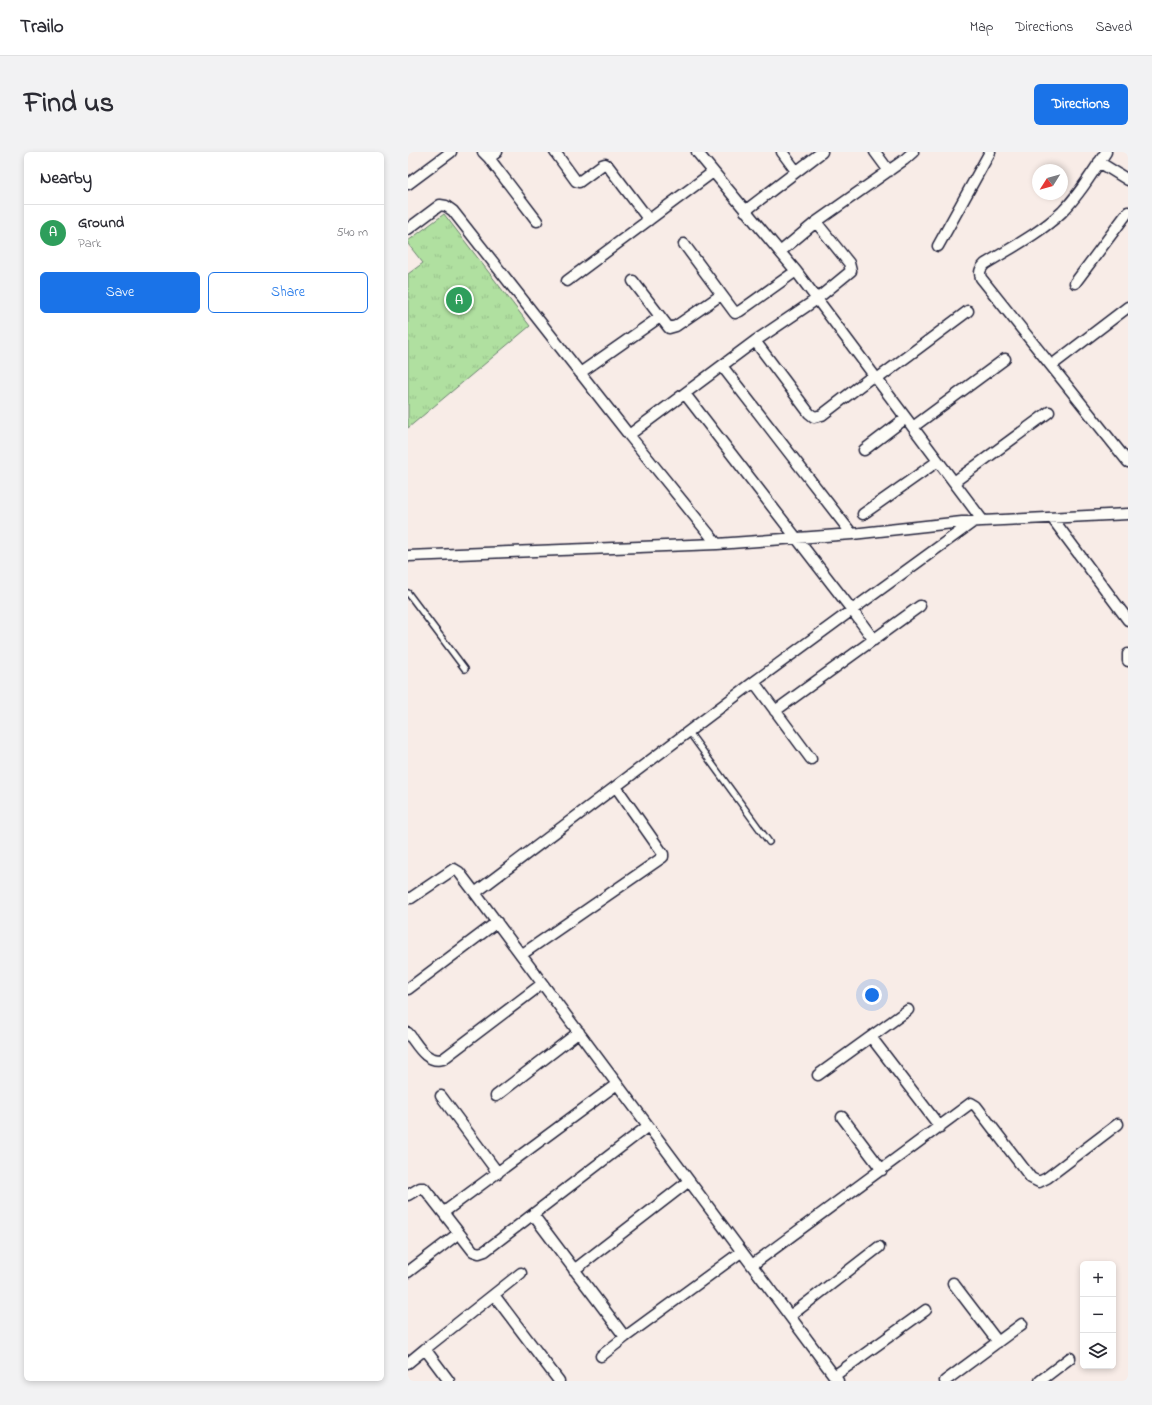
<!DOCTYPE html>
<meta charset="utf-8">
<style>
body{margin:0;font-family:"Indie Flower",sans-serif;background:#f2f2f3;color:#2b2b33}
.controls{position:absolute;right:12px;bottom:12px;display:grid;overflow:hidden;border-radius:6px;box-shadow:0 2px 6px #0003}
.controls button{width:36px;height:36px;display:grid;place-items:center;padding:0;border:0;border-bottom:1px solid #e1e1e2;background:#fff;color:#2b2b33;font:20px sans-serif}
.compass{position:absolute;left:624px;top:12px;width:36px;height:36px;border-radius:50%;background:#fff;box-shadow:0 2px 6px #0003;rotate:233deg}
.you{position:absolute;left:464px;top:843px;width:14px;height:14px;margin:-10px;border:3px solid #fff;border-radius:50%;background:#1a73e8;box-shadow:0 0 0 6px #1a73e833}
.badge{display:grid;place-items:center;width:26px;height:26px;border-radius:50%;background:#1a73e8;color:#fff;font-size:13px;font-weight:700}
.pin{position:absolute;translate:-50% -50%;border:2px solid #fff;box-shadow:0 1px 4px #0006}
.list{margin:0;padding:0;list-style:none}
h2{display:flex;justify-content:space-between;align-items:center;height:52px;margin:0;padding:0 16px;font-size:17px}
h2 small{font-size:13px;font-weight:400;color:#7c7c81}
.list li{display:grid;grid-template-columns:26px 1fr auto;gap:12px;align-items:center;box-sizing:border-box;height:56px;padding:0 16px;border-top:1px solid #e1e1e2}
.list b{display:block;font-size:15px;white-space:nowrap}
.list p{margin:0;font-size:13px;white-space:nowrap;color:#7c7c81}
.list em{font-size:13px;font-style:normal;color:#7c7c81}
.actions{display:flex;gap:8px;padding:12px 16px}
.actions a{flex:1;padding:9px 0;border:1px solid #1a73e8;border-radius:6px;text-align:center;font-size:14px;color:#1a73e8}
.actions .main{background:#1a73e8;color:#fff}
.icon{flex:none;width:22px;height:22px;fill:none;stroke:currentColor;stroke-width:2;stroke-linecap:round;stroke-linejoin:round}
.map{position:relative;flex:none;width:720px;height:1229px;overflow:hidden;border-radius:6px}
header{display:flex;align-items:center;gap:24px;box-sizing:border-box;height:56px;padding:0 20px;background:#fff;border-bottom:1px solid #e1e1e2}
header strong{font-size:19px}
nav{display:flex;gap:22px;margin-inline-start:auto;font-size:14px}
.intro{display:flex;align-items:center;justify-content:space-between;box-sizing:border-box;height:96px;padding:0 24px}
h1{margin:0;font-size:28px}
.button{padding:10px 18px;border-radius:6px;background:#1a73e8;color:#fff;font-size:14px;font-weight:700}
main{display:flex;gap:24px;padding:0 24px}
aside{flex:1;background:#fff;border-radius:6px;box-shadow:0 2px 6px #0003}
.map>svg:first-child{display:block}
.park{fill:url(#park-tufts);stroke:#69816e}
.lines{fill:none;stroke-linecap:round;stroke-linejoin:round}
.service-casing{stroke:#22223b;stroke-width:8}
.minor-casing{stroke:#22223b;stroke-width:13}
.service{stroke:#fdfcf7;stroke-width:5}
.minor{stroke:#fdfcf7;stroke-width:10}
</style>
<header>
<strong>Trailo</strong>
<nav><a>Map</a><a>Directions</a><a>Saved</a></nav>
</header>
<div class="intro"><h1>Find us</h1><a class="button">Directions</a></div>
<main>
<aside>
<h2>Nearby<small></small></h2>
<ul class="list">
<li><span class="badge" style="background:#2e9e5b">A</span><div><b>Ground</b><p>Park</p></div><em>540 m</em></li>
</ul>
<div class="actions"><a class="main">Save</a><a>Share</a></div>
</aside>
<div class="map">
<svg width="720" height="1229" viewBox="0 0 720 1229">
<defs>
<pattern id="park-tufts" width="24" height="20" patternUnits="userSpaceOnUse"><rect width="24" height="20" fill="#b0e0a0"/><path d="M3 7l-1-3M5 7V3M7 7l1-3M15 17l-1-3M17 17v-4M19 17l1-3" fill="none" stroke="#97c08b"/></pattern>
</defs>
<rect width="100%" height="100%" fill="#f8ece7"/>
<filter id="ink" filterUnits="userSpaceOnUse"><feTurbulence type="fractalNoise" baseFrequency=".025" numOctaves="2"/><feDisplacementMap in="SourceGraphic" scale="8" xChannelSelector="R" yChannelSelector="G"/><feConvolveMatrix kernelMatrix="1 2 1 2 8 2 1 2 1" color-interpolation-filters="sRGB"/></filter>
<g filter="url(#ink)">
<!-- park -->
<path class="park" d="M36,62L122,174L0,276V122L15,111L0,92V89Z"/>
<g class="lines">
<defs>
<path id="service" d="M0,441L57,517
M281,580L361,690"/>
<path id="minor" d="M75,0L81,6L89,0
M147,0L168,29L171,30L194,13L197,12L200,14L241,68
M289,0L372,100
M374,0L388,19
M467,0L481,19
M505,0L496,8L408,70L372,100L388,119L575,369
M698,0C685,20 671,43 654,60C632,81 603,96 577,112C572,117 571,120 573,126L720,310
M81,6L129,69
M691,10L720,28
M0,32L43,0
M337,59L414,0
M408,70L441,111L443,119L409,147L347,189L401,261L406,265L414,263L466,223
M0,77L32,53L38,54L45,59L221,283
M276,92L327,161L332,159L388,119
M530,94L582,0
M159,129L305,20
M225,129L261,176L268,174L313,143
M667,131L720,60
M644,213L720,155
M314,214L444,382
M172,221L252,165
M469,227L560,159
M277,242L444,458L565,370
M505,275L597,207
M456,298L498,266
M546,330L641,260
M455,362L530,309
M644,366L720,468
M309,392L221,283L347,189
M0,404L309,392L444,382L554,370L720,362
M720,502V509
M346,530L403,607
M367,559L512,454
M0,746H3L46,717L51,720L67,741
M113,803L255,705V702L208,635
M0,837L89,770
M0,881C9,892 18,912 35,907L134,832
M463,885L532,975
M410,923L500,858
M33,944L90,1021
M88,944L171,880
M434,965L474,1018
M0,1043L12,1036H16L65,1099L71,1101L77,1099L240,974
M36,1060L209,932
M126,1064L217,1185L333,1100
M344,1113L563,951L568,954L623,1026L631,1030L639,1026L710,972
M166,1118L281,1029
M0,1120L51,1081
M545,1131L590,1190
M86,1143L151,1229
M382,1164L471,1095
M193,1204L217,1185
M0,1211L17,1197
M426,1224L518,1158
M41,1229L17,1197L113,1121
M430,1229L67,741L346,530L444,458L466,488
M537,1229L614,1172
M632,1229L662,1206"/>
</defs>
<!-- service casing -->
<use href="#service" class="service-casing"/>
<!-- minor casing -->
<use href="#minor" class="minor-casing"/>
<!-- service -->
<use href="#service" class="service"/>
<!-- minor -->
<use href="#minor" class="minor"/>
</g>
</g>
</svg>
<div class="controls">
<button>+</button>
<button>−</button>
<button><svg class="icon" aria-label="layers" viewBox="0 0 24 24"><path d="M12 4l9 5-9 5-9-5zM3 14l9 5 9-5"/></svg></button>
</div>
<svg class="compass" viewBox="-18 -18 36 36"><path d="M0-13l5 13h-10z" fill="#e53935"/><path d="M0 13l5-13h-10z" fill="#7c7c81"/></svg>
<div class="you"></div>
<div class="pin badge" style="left:51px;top:148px;background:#2e9e5b">A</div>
</div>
</main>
